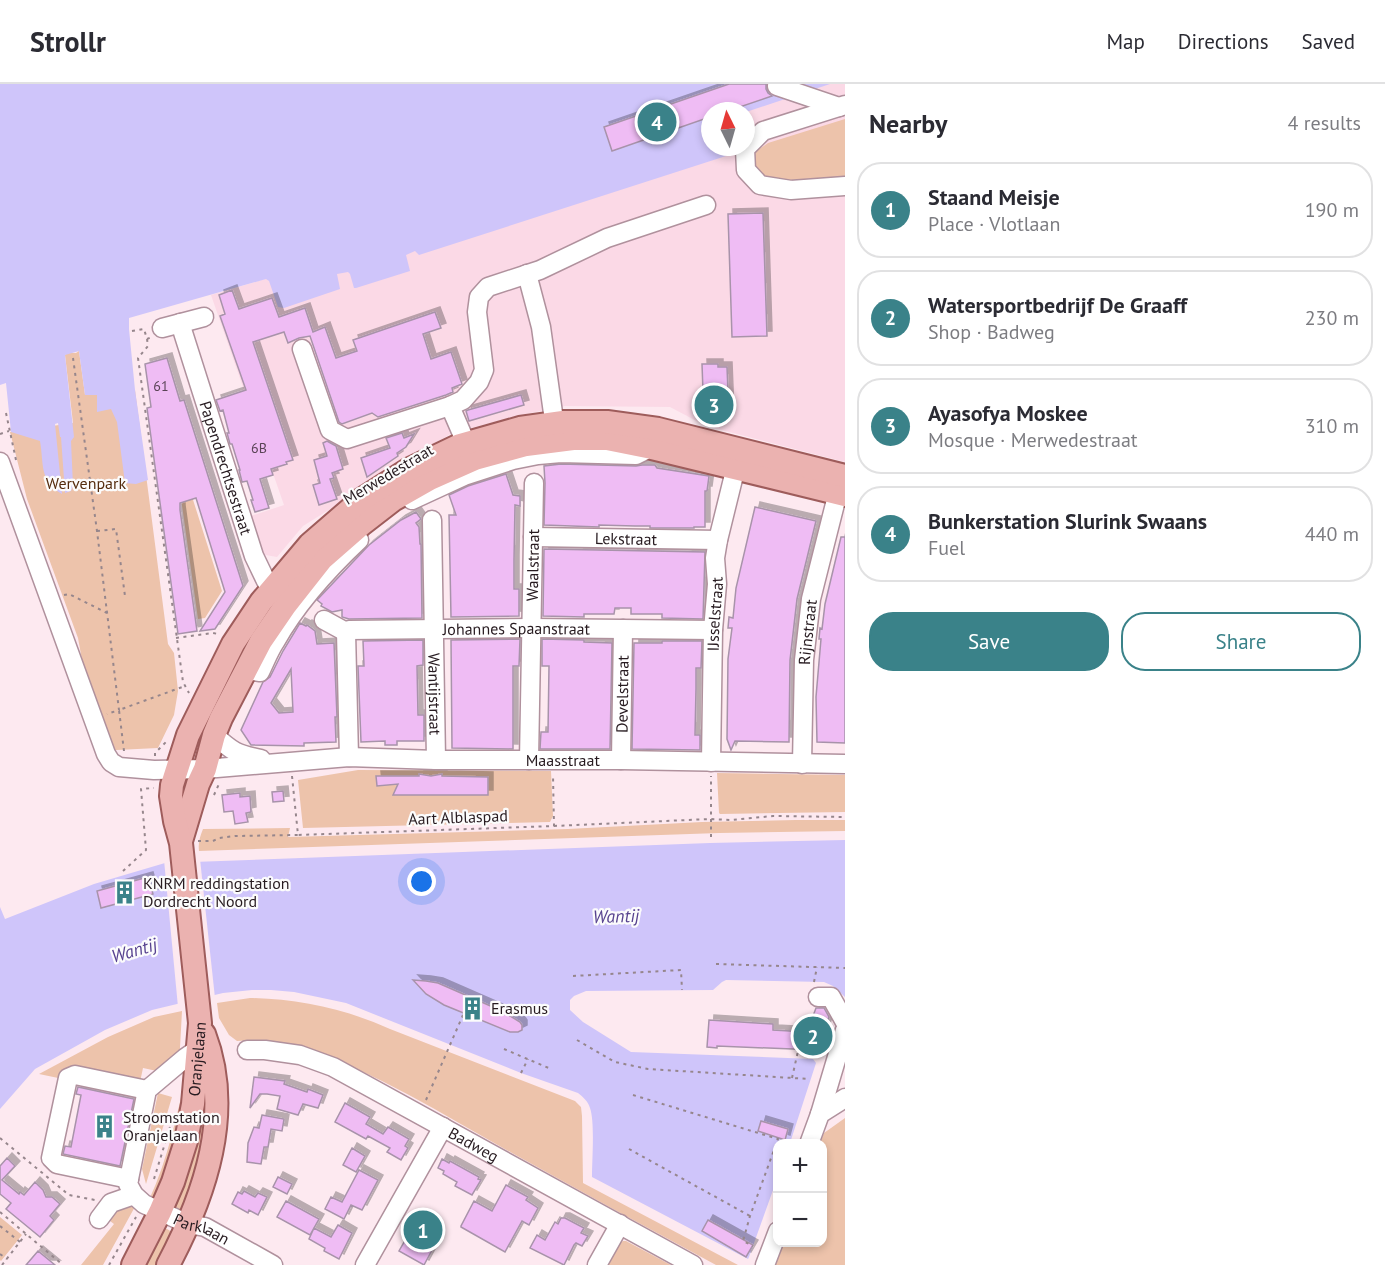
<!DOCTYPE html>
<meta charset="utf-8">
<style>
body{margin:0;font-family:"PT Sans",sans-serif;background:#f7f7f7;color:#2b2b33}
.controls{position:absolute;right:18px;bottom:18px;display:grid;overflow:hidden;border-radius:12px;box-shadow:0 3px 9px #0003}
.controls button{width:54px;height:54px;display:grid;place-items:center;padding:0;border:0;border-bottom:2px solid #e1e1e2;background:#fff;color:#2b2b33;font:30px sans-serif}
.compass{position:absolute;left:701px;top:18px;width:54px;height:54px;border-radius:50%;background:#fff;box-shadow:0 3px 9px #0003;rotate:355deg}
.you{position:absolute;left:422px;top:798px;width:21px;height:21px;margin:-15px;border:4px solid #fff;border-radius:50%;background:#1a73e8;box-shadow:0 0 0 9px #1a73e833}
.badge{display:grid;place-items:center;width:39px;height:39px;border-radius:50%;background:#3a8289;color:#fff;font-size:20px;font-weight:700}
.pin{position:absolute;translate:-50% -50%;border:3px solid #fff;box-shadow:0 2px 6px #0006}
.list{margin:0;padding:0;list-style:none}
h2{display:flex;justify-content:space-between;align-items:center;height:78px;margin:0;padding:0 24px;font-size:26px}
h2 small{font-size:20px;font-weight:400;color:#7c7c81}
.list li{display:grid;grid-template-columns:39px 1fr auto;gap:18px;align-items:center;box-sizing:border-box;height:96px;margin:0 12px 12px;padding:0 12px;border:2px solid #e1e1e2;border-radius:24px}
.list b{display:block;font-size:22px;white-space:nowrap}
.list p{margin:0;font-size:20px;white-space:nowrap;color:#7c7c81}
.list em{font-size:20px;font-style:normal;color:#7c7c81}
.actions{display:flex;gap:12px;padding:18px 24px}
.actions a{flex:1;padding:14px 0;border:2px solid #3a8289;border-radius:24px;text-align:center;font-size:21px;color:#3a8289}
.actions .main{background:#3a8289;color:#fff}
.map{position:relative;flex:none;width:845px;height:1181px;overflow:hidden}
header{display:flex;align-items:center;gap:36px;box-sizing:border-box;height:84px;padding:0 30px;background:#fff;border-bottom:2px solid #e1e1e2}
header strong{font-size:28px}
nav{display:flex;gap:33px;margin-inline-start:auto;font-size:21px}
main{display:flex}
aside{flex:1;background:#fff}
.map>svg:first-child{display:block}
.built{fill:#fbd9e6}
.green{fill:#edc3ab}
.water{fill:#cfc5fa}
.pier{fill:#fde9f0}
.building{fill:#efbcf4;stroke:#a893aa;stroke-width:1.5;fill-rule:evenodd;filter:url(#shadow)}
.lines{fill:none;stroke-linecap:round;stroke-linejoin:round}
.minor-casing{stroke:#b0919d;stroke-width:21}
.major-casing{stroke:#9e5c5b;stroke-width:26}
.path{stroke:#96868c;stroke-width:2;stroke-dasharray:3 4.5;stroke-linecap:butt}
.minor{stroke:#fff;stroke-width:18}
.major{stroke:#ebb2b0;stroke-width:22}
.labels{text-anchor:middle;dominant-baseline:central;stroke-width:4.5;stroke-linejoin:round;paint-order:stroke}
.number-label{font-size:14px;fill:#594355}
.street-label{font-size:16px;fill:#271b20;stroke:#fcfcfc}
.park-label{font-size:16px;fill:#562d0f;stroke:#fcfcfc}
.poi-label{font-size:16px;fill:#271b20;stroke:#fcfcfc;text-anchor:start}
.water-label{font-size:18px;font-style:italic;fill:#57428f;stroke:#fcfcfc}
</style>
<header>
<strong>Strollr</strong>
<nav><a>Map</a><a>Directions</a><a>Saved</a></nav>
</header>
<main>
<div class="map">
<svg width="845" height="1181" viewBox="0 0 845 1181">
<defs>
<filter id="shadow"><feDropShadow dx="5" dy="-5" stdDeviation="0" flood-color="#0004"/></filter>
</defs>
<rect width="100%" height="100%" fill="#fde9f0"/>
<!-- built -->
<path class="built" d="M808,0H845V378L706,342L670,323L565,322L521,331L452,349L303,442L277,473L260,470L248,433L284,421L211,211L710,63H746V27Z"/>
<!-- green -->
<path class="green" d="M845,35V96L789,100L766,96L754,86L752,70L768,59Z
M79,267L85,311L135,306L168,560L174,569L178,607L174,631L158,664L96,667L97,658L78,554L27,415L10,348L73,339L65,271L67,269H76Z
M181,378L222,507L205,534L198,535L176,379Z
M358,686L551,687L553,732L550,738L303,744L298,696Z
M717,689L845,691V728L720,730L719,729Z
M796,736H845V747L719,749L199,767C198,758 200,753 203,745L290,744L288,753L568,745L702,738Z
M250,914C298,915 346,925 390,945L575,1017L581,1023L582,1032L583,1099L738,1181H716C648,1144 580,1107 512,1069C478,1050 444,1030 409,1011C356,983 298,954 237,957L229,951L219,934L217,919Z
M182,927L179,982L157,987L143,984L140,998L63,995L39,990L108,953L154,933Z
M204,979L211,1041L184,1127H175L173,1122Z
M187,987V1019L159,1114L149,1116C168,1075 177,1031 187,987Z
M158,1009L172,1013L146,1100L142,1085Z
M845,1034V1181H775L783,1159L822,1158V1060L820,1059L824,1049Z
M137,1119L103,1181H81L114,1140L106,1134L113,1125Z
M0,1133L22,1151L1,1177L0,1176Z
M161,1145H167L172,1148L161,1181H141Z
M623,1157H626L671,1181H608L620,1159Z"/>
<!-- water -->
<path class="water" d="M0,0H830L746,28L710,27V63H727L726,72L419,171L415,167L406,171L410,187L356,204H354L350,190L348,188L337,190L340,205L284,224L278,223L269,197L266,195L129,234V245L135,306L148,396L136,400L125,399L117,338L111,325L97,328V311H85L79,267L65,271L74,353L71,357L73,402L71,407L65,409L61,353H60L58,339L55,340L62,410C39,397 44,380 40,357L11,348L6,299L0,301Z
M845,756V913L833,902L824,898L726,896L722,898L713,906L586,907L574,912L570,916V926L583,938L631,968L813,975L816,979L790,1059L778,1060L777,1095L749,1173L748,1175L592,1093C592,1076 595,1038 590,1024C588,1017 583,1013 578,1009L521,989L346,919L294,908L271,906H252L223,909L152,926L105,946L35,985L0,1025V823L5,835L94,800L165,779L710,759Z"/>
<!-- pier -->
<path class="pier" d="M200,775L215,914L178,923L164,776Z"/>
<!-- building -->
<path class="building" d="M729,0H766V5L768,9L772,12L728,27H710V33L612,67L604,43Z
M763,129L767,252L732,253L728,130Z
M232,206L239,225L272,214L279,233L305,224L313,248L325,243L336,274L357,267L353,256L435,228L441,244L423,250L431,275L451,268L462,300L452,304L453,308L446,311L378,333L372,329L342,340L339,338L310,252L299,254L288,259L284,248L253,258L293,376L286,378L287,380L271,385L273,391L260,395L269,424L255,428L251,416H253L247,397L242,398L239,386H240L232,360H230L227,349H229L223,326L220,327L216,316L246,306L220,232L225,230L219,211Z
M167,274L180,317L184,316L243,502L215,545L200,547L225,508L196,414L180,419V426L197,547L178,550L147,324L151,323L145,280Z
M702,280H718V283H727L729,334L704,335Z
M521,311L524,321L469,337L466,327L468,326Z
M402,349L404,354L414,350L406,363L397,369L398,372L367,393L361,374L390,364L386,354Z
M327,357L336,362L343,385L332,389L334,394L330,395L337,415L319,421L313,401L320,399L314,376L327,372L323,359Z
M561,380L636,382L642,381H655L657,384L709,392L707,407H705V443H694V444H650V442H635L599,441V443L544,441L545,399L544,382Z
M506,390L513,411L520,412V422L515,421L514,476V505H519V532L451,533L449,431H456L449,411L468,402Z
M755,423L816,437L797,515L790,576L789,658L735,657L731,666L727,655L728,575L732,544H728L729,533L733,534L736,504Z
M416,428L421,435L416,439L419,443L420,460H421L422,534L349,535L342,533V526L332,528L321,522L322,520L317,516L369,461L401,436Z
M841,453H845V659L817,658L816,613L821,555H819L820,544L822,545L825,520Z
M544,465L705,468L703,535L662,534V530H631V524H615L614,530H584V533L543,532Z
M300,539L306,542L307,541L315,547L317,560L334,559L337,633H335L336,658L304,659V662L251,661L241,646L263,598L270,593L283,567ZM291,585L293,628L279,629L271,619Z
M520,555L519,582H513V665L452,664L451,556Z
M542,555L584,556V558L612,559L610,665H540L541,648H548L549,582H542Z
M423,556V581L417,582L418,631H424V657H397V661H385V657L361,658L358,582H364L363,557Z
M662,557H702L701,584H696V605L695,651H700V666L632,665L634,559H662Z
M419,690L431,692L442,690V692L488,693V711H393L398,700L377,702L376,692H419Z
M283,707L284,717L273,718L272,708Z
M240,709V713L250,712L251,728L246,729L248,738L235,740L233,727L224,728L222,711Z
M148,793L153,810L101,824L97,807Z
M413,896L426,897L438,899L502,927L520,938L522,941V946L518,948H510L444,921L426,910Z
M816,924H824L829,933L817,966L717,962V964L707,963L709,936L773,940V946L807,948Z
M254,993L285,997L284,1000L304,1007L307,1008L308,1005L323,1011L318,1024L303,1020L298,1031L277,1025L280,1012L267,1010H260L250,1024Z
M78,1003L134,1015L120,1082L63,1070L65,1062L71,1063L81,1011L76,1010Z
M345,1019L370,1033L366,1040L383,1050L388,1043L409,1055L405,1062L408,1064L401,1076L387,1068L390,1064L368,1052L366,1055L335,1038Z
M262,1031L284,1035L282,1047L271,1045L268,1063H264L261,1080L247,1078L248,1059L254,1043L259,1044Z
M761,1037L788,1045L785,1056L758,1047Z
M352,1064L365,1072L356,1088L343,1081Z
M7,1074L15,1082L2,1096L19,1110L20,1108L24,1111L35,1098L43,1106L46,1113H52L60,1120L50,1132L54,1136L40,1153L6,1125L11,1119L0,1110V1082Z
M442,1075L449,1079L450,1077L479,1093L478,1095L481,1096L472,1111L455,1102L457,1098L443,1090L444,1087L438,1084Z
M359,1086L378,1096L362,1126L351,1121L344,1135L325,1125L331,1113L342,1118Z
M278,1093L292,1100L287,1110L273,1103Z
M506,1101L528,1113L526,1116L538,1124L529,1141L522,1137L505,1168L461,1143V1142L474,1117L492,1127Z
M244,1107L255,1113L258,1109L267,1113L258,1131L249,1126L248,1129L232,1120L238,1108L242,1110Z
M286,1117L319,1135L310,1151L277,1133Z
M561,1134H565L584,1144L581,1149L588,1152L582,1162L576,1159L574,1161L564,1181L530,1164L537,1151L545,1156L555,1138L558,1140Z
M708,1136L753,1161L746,1173L702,1147Z
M338,1141L352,1149L339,1175L324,1167L325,1164L309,1155L314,1144L331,1153Z
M407,1153L432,1166L424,1181L399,1167Z
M38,1167L55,1181H26Z"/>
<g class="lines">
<defs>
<g id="minor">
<path d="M777,2L839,23"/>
<path d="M845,21L763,47L745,65L746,86L760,101L791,106L845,102"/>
<path d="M527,190L541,243L553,329L554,352"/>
<path id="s1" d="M180,239L254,472L266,497L284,511"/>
<path d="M162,244L204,233"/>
<path d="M302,265L330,346L347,355L450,322L463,316L479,298L484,286L477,228L479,213L488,203L540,186L607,154L706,121"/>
<path d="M450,322L466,359"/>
<path id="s2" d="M0,378L106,670L111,678L119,683L154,686L205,685L349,673L436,676H621L845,680"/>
<path d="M412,416L464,392L513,376L538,371L561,369L636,371L650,364"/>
<path id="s3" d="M432,436L436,676"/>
<path id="s4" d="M533,453L718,456"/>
<path id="s5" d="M324,536L346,548L349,546L532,544L713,546"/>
<path d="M346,548L349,673"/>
<path d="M245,586L260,588C265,578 269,567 275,558C297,519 327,486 359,456"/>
<path d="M214,651C233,668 236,670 261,675"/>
<path id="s6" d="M529,676L534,399"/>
<path id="s7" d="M621,676L623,545"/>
<path id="s8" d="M711,678L713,546L717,500L715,474L718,456L733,395L734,384"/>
<path id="s9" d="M802,680L804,576L811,515L835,420"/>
<path d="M818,913H831L845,938"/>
<path id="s10" d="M247,966H265L300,971L333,983L693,1181"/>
<path id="s11" d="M147,1006L75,991L68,994L51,1074L57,1080L129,1095L128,1100L134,1111L144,1120L188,1140L205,1143L273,1181"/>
<path d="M820,1030L845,946"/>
<path d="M809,1060L820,1030L845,1014"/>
<path d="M129,1095L147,1006L185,974L198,965"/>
<path d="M99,1135L111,1119L134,1111"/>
<path d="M365,1181L443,1043"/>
<path d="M597,1181L620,1140"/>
<path d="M765,1181L778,1147"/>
</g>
<g id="major">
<path d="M181,757L198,700L205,685L214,651L221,634L261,557L285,522L322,475L362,440L393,416L430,395L475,375L526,361L573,355H607L652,364L845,411"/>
<path id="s12" d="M133,1181L160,1128L173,1098L186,1057L193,1020L200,939L181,759L175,737L171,712L172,701L188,651L233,560L261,518L310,460L361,416L408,386L460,361L520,344L563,338H607L658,345L845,392"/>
<path d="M168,1181C205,1111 234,1028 204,950"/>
</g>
</defs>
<!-- minor casing -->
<use href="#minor" class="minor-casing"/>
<!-- major casing -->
<use href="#major" class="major-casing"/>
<!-- path -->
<path class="path" d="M707,32L710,35
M132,247L144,245L147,255L152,253
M147,255L148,262L138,274L183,598L189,609
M73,274L97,447L119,626L107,630
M6,329L16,376
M0,350L9,347
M97,447L116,445L125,512
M64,511L69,510L107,529
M176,554L213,549L218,550
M124,667L119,626L185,602
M155,672V669L168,656
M292,692L298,751L554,742L553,691
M214,711L219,700
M554,742L710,735L731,736L773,732L845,733
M711,753V692
M198,757H213L219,754L235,752L298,751
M123,787L146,766L141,705L154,704
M716,880L845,884
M573,892L681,886L682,906
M814,898L817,883
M577,956L615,978L648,985L809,995
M504,965L551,985
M521,989L528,975
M792,994L798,967
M633,1011L778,1055L750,1132L743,1157L753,1162
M426,1016L463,931
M0,1054L69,1111L95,1116
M629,1065L750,1132
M154,1095L170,1043
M0,1128L63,1181
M0,1142L20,1158
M0,1170L7,1175
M2,1181L26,1150
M109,1181L136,1133"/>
<!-- minor -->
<use href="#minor" class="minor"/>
<!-- major -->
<use href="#major" class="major"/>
</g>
<!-- icons -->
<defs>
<symbol id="building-bare" viewBox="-9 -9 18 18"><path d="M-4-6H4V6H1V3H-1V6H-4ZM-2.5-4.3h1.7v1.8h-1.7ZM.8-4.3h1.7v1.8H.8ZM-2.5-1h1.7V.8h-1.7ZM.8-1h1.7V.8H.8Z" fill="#3a8289" stroke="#fcfcfc" stroke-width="2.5" paint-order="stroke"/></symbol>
</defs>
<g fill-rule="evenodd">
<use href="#building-bare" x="108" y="792" width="33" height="33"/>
<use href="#building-bare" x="456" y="908" width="33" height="33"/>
<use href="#building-bare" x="88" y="1026" width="33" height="33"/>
</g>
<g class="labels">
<!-- number labels -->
<g class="number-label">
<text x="161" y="302">61</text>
<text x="259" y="364">6B</text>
</g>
<!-- street labels -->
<g class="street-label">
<text stroke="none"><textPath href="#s1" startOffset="152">Papendrechtsestraat</textPath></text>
<text transform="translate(388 390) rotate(-31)">Merwedestraat</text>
<text stroke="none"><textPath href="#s4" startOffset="93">Lekstraat</textPath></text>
<text stroke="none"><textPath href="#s6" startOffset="195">Waalstraat</textPath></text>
<text stroke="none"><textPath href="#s8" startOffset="148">IJsselstraat</textPath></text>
<text stroke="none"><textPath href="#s5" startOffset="196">Johannes Spaanstraat</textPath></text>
<text stroke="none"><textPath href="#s9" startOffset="132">Rijnstraat</textPath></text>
<text stroke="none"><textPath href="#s3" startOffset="174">Wantijstraat</textPath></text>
<text stroke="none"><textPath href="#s7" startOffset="66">Develstraat</textPath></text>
<text stroke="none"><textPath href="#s2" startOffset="774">Maasstraat</textPath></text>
<text transform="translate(458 733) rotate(-2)">Aart Alblaspad</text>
<text stroke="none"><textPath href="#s12" startOffset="218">Oranjelaan</textPath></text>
<text stroke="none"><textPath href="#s10" startOffset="249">Badweg</textPath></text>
<text stroke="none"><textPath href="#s11" startOffset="339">Parklaan</textPath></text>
</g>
<!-- park labels -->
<g class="park-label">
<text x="86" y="399">Wervenpark</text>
</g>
<!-- poi labels -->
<g class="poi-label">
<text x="143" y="799">KNRM reddingstation<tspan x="143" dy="18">Dordrecht Noord</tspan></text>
<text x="491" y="924">Erasmus</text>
<text x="123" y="1033">Stroomstation<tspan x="123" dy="18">Oranjelaan</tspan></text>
</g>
<!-- water labels -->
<g class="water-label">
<text transform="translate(616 832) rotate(-2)">Wantij</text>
<text transform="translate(134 866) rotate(-16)">Wantij</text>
</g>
</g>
</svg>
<div class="controls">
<button>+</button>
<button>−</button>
</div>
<svg class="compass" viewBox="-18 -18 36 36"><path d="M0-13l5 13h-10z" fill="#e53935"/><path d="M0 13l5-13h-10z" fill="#7c7c81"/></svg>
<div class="you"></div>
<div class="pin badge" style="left:423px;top:1146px">1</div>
<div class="pin badge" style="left:813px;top:952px">2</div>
<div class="pin badge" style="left:714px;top:321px">3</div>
<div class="pin badge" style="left:657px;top:38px">4</div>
</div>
<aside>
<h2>Nearby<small>4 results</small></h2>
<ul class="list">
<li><span class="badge">1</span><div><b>Staand Meisje</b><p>Place · Vlotlaan</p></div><em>190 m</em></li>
<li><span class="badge">2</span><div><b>Watersportbedrijf De Graaff</b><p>Shop · Badweg</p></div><em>230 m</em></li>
<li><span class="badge">3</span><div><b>Ayasofya Moskee</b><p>Mosque · Merwedestraat</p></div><em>310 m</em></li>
<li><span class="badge">4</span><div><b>Bunkerstation Slurink Swaans</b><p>Fuel</p></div><em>440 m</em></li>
</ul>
<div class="actions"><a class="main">Save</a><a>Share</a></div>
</aside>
</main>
